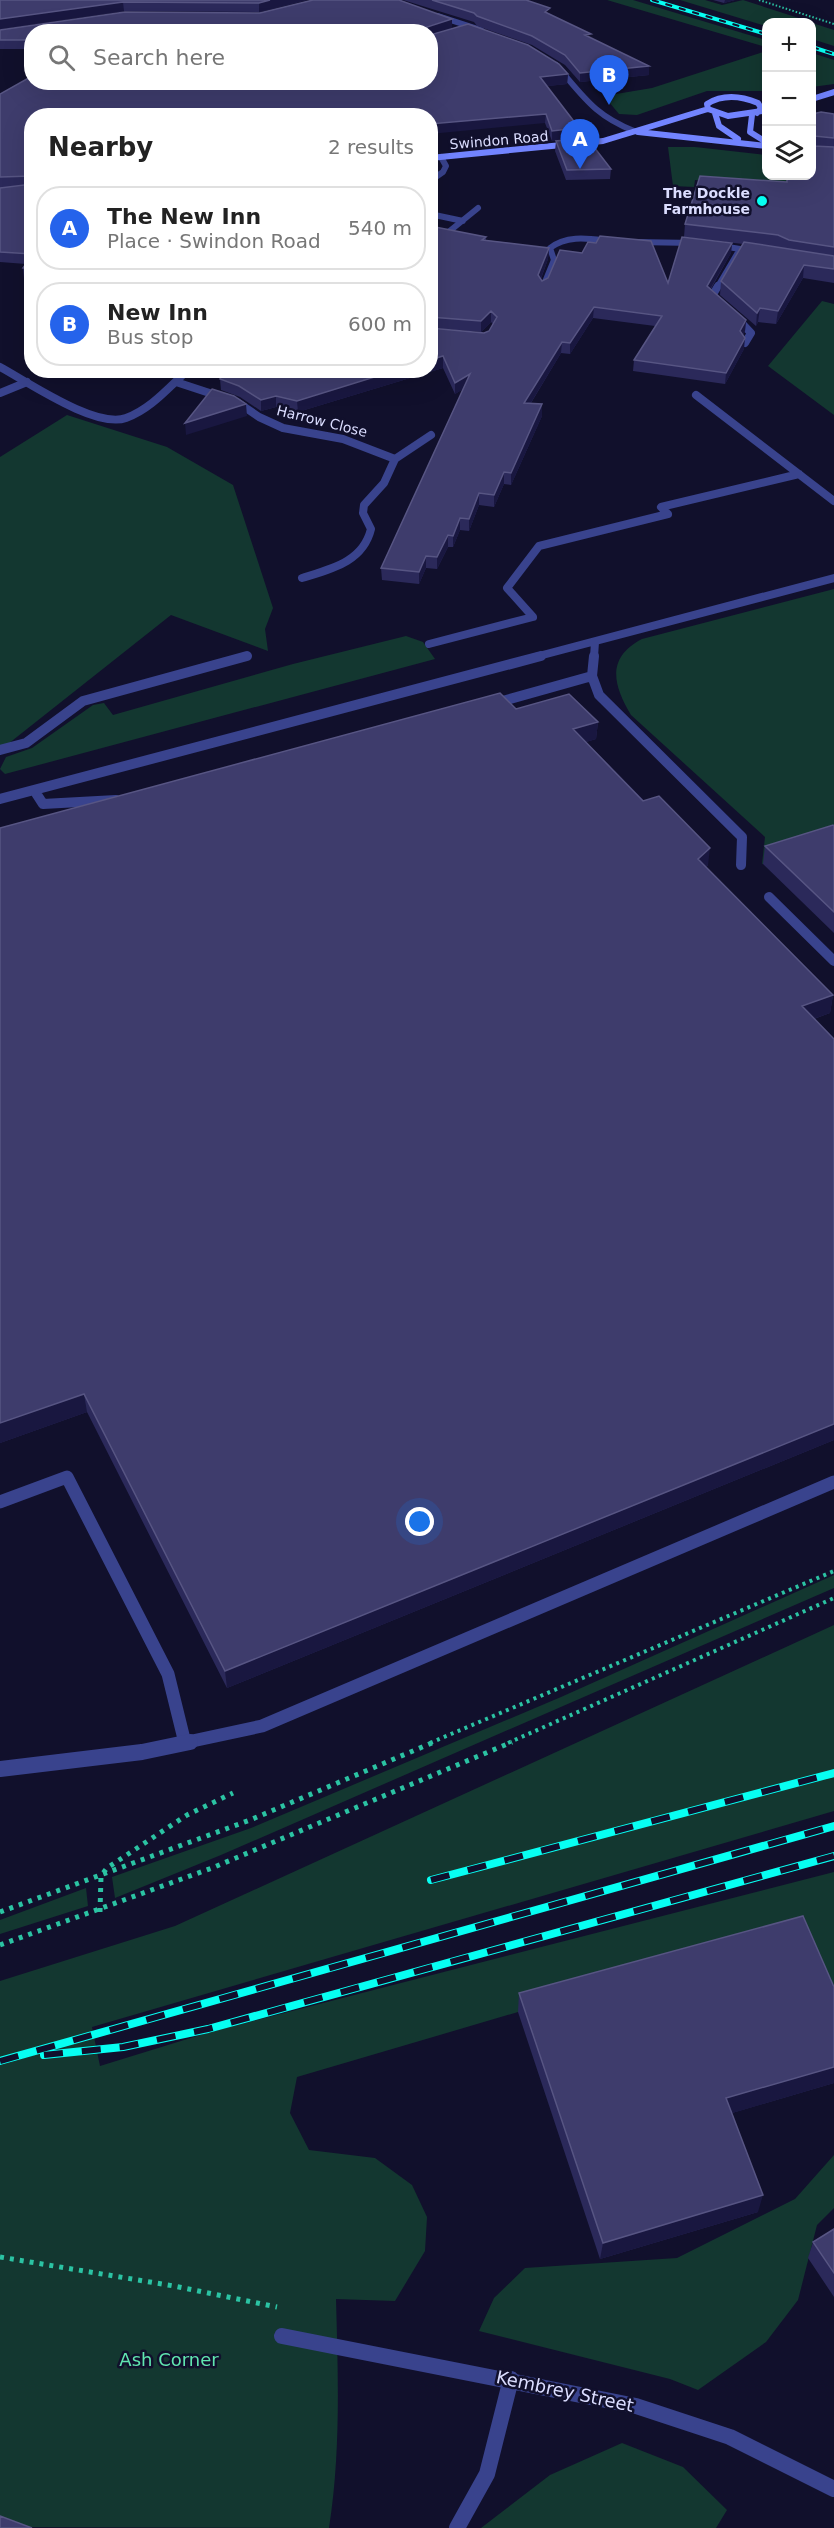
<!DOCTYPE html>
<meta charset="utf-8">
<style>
body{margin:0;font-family:"DejaVu Sans",sans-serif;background:#f6f6f6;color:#222}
.controls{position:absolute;right:18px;top:18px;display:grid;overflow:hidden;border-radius:12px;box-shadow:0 6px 24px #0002}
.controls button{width:54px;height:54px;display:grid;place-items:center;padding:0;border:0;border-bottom:2px solid #e0e0e0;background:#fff;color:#222;font:30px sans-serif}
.you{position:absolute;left:420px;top:1522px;width:21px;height:21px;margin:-15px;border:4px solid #fff;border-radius:50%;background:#1a73e8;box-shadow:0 0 0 9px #1a73e833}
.badge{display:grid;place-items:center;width:39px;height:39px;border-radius:50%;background:#2563eb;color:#fff;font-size:20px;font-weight:700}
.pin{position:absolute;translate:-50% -50px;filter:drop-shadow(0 2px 3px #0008)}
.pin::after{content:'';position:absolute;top:32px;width:21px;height:18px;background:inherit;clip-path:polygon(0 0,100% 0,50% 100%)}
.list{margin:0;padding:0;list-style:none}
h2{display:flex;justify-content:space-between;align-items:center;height:78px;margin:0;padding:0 24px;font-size:26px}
h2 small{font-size:20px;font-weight:400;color:#767676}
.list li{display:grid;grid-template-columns:39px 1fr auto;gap:18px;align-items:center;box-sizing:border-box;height:84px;margin:0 12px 12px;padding:0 12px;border:2px solid #e0e0e0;border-radius:24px}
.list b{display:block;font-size:22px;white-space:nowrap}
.list p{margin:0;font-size:20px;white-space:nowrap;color:#767676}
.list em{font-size:20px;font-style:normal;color:#767676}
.icon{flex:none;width:33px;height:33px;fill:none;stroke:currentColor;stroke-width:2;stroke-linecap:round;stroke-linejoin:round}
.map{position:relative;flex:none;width:834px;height:2528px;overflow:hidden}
.search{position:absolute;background:#fff;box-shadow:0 6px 24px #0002;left:24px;top:24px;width:414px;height:66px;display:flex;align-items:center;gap:15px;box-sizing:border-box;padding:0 21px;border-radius:24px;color:#767676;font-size:22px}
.panel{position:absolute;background:#fff;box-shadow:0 6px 24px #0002;left:24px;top:108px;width:414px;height:270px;border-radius:24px}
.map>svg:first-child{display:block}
.green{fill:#133730}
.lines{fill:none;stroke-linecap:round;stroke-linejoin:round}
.path-far2{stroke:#2bc3a3;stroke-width:2;stroke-dasharray:1.5 2;stroke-linecap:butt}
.path-far1{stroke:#2bc3a3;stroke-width:4;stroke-dasharray:3 4.5;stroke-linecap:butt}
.path{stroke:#2bc3a3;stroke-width:5;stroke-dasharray:4 6;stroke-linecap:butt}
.lane-far4{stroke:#39438d;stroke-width:6}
.lane-far3{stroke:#39438d;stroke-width:8}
.lane-far2{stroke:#39438d;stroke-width:10}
.lane-far1{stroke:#39438d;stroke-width:13}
.lane{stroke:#39438d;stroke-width:16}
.street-far2{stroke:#39438d;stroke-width:6}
.street-far1{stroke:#39438d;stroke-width:8}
.street{stroke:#39438d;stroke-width:16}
.secondary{stroke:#7284ff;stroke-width:6}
.rail-far1-casing{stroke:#07fff2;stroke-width:4}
.rail-casing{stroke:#07fff2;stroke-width:8}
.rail-far1{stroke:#11102c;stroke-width:2;stroke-dasharray:7;stroke-linecap:butt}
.rail{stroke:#11102c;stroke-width:6;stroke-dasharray:19;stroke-linecap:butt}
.wall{fill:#2b295a}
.shaded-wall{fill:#191740}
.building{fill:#3e3c6c;stroke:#575583;stroke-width:1.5}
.poi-dot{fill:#07fff2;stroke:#11102c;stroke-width:2}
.labels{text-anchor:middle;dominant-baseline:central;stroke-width:5;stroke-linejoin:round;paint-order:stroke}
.far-street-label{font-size:14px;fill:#dbddff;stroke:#11102c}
.far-poi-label{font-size:14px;font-weight:bold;fill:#dbddff;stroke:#11102c;text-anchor:end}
.near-park-label{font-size:18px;fill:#60e6b0;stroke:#11102c}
.near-street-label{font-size:18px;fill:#dbddff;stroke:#11102c}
</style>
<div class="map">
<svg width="834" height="2528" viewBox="0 0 834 2528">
<rect width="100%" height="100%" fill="#11102c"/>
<!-- green -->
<path class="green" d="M607,0H633L766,40V47Z
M680,0H705L722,5L743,0L811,22H766V26Z
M812,23L834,30V46L812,39Z
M766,51V91H707L637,115L619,114L604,96L652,88Z
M812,53L834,60V84L812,87Z
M668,147H695L766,155V176H812L834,192L695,180L694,187L673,186Z
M822,301L834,304V415L768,366Z
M67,415L167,447L233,485L273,608L265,629L268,651L171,615L8,744L0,746V457Z
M834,589V847L830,843L762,864L765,837L631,715C613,685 606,658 642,639Z
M406,636L423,642L435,659L5,774L0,769L6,757L32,748L93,705L104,703L113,715L293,664Z
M834,1575V1588L221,1855L115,1898L112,1877L251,1828L561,1697Z
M834,1625V1811L92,2027L100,2066L210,2032L834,1872V2019L518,2012L297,2077L290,2113L309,2150L375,2158L412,2185L427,2217L425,2251L395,2301L336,2299C338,2375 341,2452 329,2528L0,2527V1981L175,1926Z
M86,1888L88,1906L0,1934V1920Z
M834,2155V2208L817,2225L798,2300L766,2342L698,2390L670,2379L479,2331L494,2298L525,2268L677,2258L795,2199Z
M622,2443L683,2467L727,2510L716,2528H481L550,2475Z"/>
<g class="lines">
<!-- path-far2 -->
<path class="path-far2" d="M759,0L834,24"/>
<!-- path-far1 -->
<path class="path-far1" d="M430,1743L834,1571
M508,1743L834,1598"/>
<!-- path -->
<path class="path" d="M0,1912L250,1820L434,1742
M100,1912L101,1876L107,1868L187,1815L233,1793
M0,1945L212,1868L512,1742
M0,2257L174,2286L277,2307"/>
<!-- lane-far4 -->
<path class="lane-far4" d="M430,214L463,221
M446,234L478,208"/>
<!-- lane-far3 -->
<path class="lane-far3" d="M734,315L751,333L745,343
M0,393L27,382
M696,395L834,501
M429,644L533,617L507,588L539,546L668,514L661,507L799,474
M243,657L247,656
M535,657L834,578
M594,657L595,642"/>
<!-- lane-far2 -->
<path class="lane-far2" d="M594,656L592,676L599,695L742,837L741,865
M492,704L592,676
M0,750L26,743L83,701L247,656
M34,790L43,804L116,800
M0,799L541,656
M769,897L834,961"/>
<!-- lane-far1 -->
<path class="lane-far1" d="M0,1502L67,1477L168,1674L185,1743
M183,1743L262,1726L834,1482"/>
<!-- lane -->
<path class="lane" d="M0,1769L142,1752L190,1742
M457,2528L487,2474L511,2379"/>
<!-- street-far2 -->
<path class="street-far2" d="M438,16L481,30
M556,65C584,97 594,115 634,131
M430,181L443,172L446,166L441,157
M635,242L695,243
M716,245L740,249L717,288
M543,287L554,260L550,248C568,234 591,239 612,241"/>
<!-- street-far1 -->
<path class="street-far1" d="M712,296L718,286
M0,367C28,382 96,429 126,418C151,409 169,387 188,370
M176,382L237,402L259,417L283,428L343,439L395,459
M302,578C331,569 363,562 371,529L363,513L364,505L384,483L395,459L431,435"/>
<!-- street -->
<path class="street" d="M282,2336L636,2406L730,2437L834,2489"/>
<!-- secondary -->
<path class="secondary" d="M812,99L834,92
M708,109L707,104C723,94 741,96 758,103L761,108L757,113
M708,109L728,116L762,111
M715,113L719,126L738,139
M752,115L750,132L766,142
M638,132L766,146
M430,158L603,141L708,109"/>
<defs>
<path id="rail-far1" d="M652,0L766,34
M812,47L834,54"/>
<path id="rail" d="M431,1880L834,1773
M44,2055L123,2047L208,2029L834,1856
M0,2061L834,1826"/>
</defs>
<!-- rail-far1 casing -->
<use href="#rail-far1" class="rail-far1-casing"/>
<!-- rail casing -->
<use href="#rail" class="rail-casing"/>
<!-- rail-far1 -->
<use href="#rail-far1" class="rail-far1"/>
<!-- rail -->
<use href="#rail" class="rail"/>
</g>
<!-- wall -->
<path class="wall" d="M0,0H307L259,12L124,11L0,29Z
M403,0H526L591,38L649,66V75L580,82L565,65L532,45L477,26L474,22Z
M713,0H735L724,3Z
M452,28L32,32V49H0V30Z
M568,74L567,84L547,86L579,128V138L552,141L545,123L32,116V280L24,279L23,268L26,264L0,262V94L32,82Z
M812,114H834V283L803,278L776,324L758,322L756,326L720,295L721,281L743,244L684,237L685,224L787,182Z
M556,141L611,169L610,179L566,180L555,151Z
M430,226L486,237V240L549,248L548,259L541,279L542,281L668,283L732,243L731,253L711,289L746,320L745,331L743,335L744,349L725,384L633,371L634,360L655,326L593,318L570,354L561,353L531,403L542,404V416L511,485L504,484L494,507L479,505L469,531L460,530L453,547H448L437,569L426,568L419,584L382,580L381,568L463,389L455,394L443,368L298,412L276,407L261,411L240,397L221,390L220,379L430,328L484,333L489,331L493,324L491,322L481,332L430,328Z
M516,709L598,722L596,739L586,742L708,865L706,867L833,995L830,1013L814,1019L834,1039V1440L227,1688L87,1412L0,1443V828Z
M834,826V933L763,864L765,846Z
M519,1993L834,2083L732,2113L758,2212L600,2259L518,2012Z
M834,2229V2297L808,2258L813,2242Z"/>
<!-- shaded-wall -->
<path class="shaded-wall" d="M270,0H307L259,12V3Z
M725,0H735L724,3Z
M123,2L124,11L0,29V19Z
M452,19V28L430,35V32H425L427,27Z
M649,66V75L580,82V73Z
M568,74L567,84L540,87V77Z
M546,114L545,123L430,134V124Z
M579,128V138L552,141V131Z
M732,243L731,253L706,296L707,286Z
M549,248L548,259L538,286V275Z
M804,265L803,278L776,324L778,311Z
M594,307L593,318L570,354V343Z
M760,308L758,322L756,326L757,313Z
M491,311V322L481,332V321Z
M746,320L745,331L739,342L740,331Z
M745,338L744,349L725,384L726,373Z
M562,342L561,353L524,414V403Z
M443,356V368L298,412L297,401L397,370H430V360Z
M470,374V385L455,394V383Z
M276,396V407L261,411V400Z
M246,404L247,416L186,435L185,423Z
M542,404V416L511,485V473Z
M504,472V484L494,507V495Z
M479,493V505L469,531V519Z
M460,518V530L453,547V536Z
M448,535V547L437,569V557Z
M426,556V568L419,584V572Z
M598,722L596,739L572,746L573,729Z
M710,848L708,865L696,877L698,859Z
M833,995L830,1013L799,1024L802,1006Z
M84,1394L87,1412L0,1443V1423Z
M834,1424V1440L227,1688L225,1671Z
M834,2067V2083L722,2116L726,2098Z
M763,2195L758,2212L600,2259L603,2243Z"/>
<!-- building -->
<path class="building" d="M0,0H270L259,3L123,2L0,19Z
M313,0H399L452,19L427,27L425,32H32V40H0V30L125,12L260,13Z
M432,0H526L550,8L545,12L591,34L585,35L649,66L580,73L565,55L532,36L477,16L474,13Z
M468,24L528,45L559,64L568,74L540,77L579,128L552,131L546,114L430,124V116H32V176L0,177V94L32,76V82H430V35Z
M821,112L834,114V138L814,136L812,137V114Z
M587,138L611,169L567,170L556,141Z
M812,144L813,146L834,147V247L789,240L778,235L685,224L700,176L787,182V176H812Z
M32,184V254L0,252V188Z
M430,226L486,237L482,240L549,248L538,275L542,281L548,278L560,250L582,253L588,242L596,243L600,236L651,241L668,283L682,237L732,243L707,286L746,320L740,331L745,338L726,373L634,360L662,316L594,307L570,343L562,342L524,403L542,404L511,473L504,472L494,495L479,493L469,519L460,518L453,536L448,535L437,557L426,556L419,572L381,568L470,374L455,383L443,356L430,360V328L484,333L489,331L497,317L491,311L481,321L430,317Z
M744,242L834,256V269L804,265L778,311L760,308L757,313L721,281Z
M32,256V269L23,268Z
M227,370H397L297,401L276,396L261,400L239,386L220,379Z
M212,389L234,396L246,404L185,423Z
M500,693L516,709L569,694L598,722L573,729L643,801L659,796L710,848L698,859L833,995L802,1006L834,1039V1424L225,1671L84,1394L0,1423V828Z
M833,825L834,826V912L765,846Z
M803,1916L834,1987V2067L726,2098L763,2195L603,2243L519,1993Z
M834,2229V2273L813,2242Z
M0,2516L32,2528H0Z"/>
<!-- markers -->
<circle class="poi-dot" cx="762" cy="201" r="6"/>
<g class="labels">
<!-- far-street labels -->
<g class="far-street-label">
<text transform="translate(499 140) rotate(-5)">Swindon Road</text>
<text transform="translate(322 421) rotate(14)">Harrow Close</text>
</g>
<!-- far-poi labels -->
<g class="far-poi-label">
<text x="750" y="193">The Dockle<tspan x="750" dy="16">Farmhouse</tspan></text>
</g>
<!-- near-park labels -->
<g class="near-park-label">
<text x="169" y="2359">Ash Corner</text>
</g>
<!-- near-street labels -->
<g class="near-street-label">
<text transform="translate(565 2391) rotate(12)">Kembrey Street</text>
</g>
</g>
</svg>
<div class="controls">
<button>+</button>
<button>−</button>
<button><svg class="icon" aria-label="layers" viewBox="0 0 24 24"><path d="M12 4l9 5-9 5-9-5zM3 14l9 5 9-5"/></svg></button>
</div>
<div class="you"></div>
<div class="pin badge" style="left:580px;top:169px">A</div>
<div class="pin badge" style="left:609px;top:105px">B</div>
<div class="search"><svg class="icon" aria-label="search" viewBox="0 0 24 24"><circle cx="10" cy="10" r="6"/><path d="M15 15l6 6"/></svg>Search here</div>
<section class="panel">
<h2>Nearby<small>2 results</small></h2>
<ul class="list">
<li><span class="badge">A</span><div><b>The New Inn</b><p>Place · Swindon Road</p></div><em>540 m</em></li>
<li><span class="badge">B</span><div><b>New Inn</b><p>Bus stop</p></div><em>600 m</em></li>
</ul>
</section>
</div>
